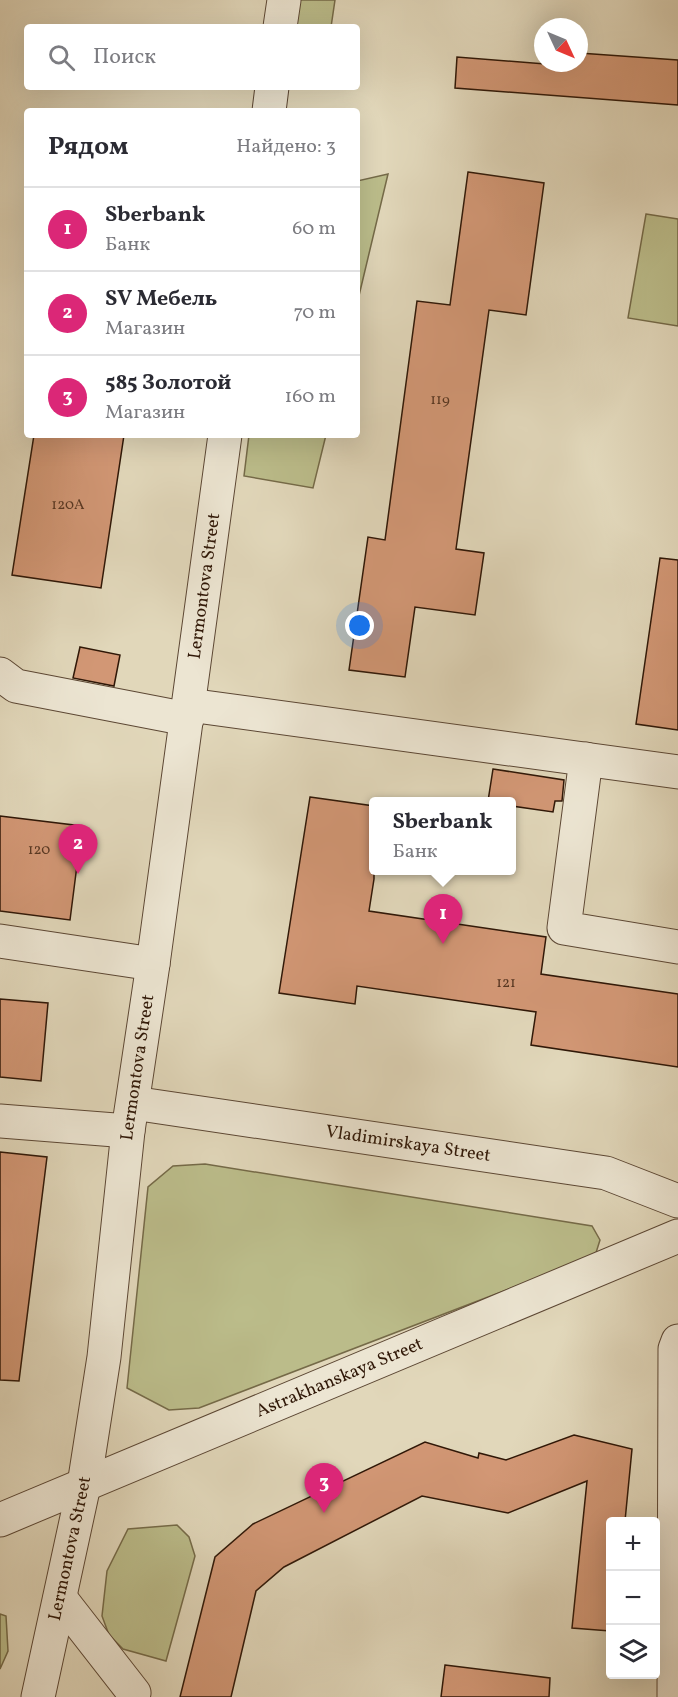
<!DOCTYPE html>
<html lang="ru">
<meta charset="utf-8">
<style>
body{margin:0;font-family:Vollkorn,serif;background:#f2f2f3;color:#2b2b33}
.controls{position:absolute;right:18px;bottom:18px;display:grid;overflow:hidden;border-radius:6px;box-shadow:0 6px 24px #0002}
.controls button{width:54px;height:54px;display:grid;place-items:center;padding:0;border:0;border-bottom:2px solid #e1e1e2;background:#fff;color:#2b2b33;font:30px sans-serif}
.compass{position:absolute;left:534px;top:18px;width:54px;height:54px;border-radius:50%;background:#fff;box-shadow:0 6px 24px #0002;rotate:134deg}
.you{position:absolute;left:360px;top:626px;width:21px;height:21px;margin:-15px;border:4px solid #fff;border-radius:50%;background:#1a73e8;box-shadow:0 0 0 9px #1a73e833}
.badge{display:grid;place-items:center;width:39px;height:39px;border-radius:50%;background:#db2777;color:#fff;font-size:20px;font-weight:700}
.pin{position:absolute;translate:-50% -50px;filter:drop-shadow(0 2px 3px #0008)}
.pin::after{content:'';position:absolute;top:32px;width:21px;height:18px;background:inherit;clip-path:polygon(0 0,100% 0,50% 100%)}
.popup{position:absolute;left:369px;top:797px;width:147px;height:78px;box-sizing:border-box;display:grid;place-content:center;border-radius:6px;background:#fff;filter:drop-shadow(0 2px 4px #0005);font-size:20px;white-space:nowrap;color:#7c7c81}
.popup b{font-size:22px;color:#2b2b33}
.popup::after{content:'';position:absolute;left:50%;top:100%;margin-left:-12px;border:12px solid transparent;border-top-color:#fff}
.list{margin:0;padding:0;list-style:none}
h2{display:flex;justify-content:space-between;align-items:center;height:78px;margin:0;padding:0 24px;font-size:26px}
h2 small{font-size:20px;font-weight:400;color:#7c7c81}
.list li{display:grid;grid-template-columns:39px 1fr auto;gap:18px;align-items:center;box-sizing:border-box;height:84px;padding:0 24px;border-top:2px solid #e1e1e2}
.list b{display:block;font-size:22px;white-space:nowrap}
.list p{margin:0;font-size:20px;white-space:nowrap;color:#7c7c81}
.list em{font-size:20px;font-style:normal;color:#7c7c81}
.icon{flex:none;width:33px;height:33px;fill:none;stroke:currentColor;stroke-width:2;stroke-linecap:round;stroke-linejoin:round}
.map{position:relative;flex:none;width:678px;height:1697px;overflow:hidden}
.search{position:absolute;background:#fff;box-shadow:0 6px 24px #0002;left:24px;top:24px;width:336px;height:66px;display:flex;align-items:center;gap:15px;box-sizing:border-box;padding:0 21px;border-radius:6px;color:#7c7c81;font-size:22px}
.panel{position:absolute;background:#fff;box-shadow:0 6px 24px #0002;left:24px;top:108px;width:336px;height:330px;border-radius:6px}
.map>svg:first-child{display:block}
.green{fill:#bbbc8a;stroke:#756a48;stroke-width:1.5}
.building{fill:#d29775;stroke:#2f1707;stroke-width:1.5}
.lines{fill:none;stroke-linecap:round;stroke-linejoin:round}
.minor-casing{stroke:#5c4734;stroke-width:35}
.minor{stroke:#ece5d2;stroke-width:33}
.labels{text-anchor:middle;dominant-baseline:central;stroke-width:4.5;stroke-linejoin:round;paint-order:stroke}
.number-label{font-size:15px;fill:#583722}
.street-label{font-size:18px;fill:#2f1707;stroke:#ece5d2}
</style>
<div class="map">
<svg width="678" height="1697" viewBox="0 0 678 1697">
<rect width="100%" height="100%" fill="#e1d7ba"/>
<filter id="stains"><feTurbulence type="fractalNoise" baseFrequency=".00333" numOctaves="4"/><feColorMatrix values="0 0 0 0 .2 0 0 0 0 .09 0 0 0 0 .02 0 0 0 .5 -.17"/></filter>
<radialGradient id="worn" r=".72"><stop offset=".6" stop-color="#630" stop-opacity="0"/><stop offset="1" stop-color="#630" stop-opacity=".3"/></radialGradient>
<!-- green -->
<path class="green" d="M296,0H335L331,27H292Z
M388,174L357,304V181Z
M646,214L678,219V326L628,318Z
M249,435H326L313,488L244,476Z
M205,1164L592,1226L600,1240L595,1256L199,1408L169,1410L127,1388L148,1187L173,1166Z
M177,1525L189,1537L195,1556L166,1661L123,1649L109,1635L102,1616L107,1571L128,1529Z
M0,1614L6,1616L8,1651L0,1669Z"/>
<!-- building -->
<path class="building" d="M579,53L678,60V105L455,88L457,57L570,66V63H579Z
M468,172L544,183L526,315L489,310L456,549L484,553L475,615L415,607L405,677L349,670L368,537L385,540L417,301L450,305Z
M34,435H124L101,588L12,575Z
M660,558L678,560V730L636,724Z
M80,647L120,655L114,686L73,678Z
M493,769L564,780L562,801H555L553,812L512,806V801H488Z
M310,797L374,806V879L369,911L546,937L541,974L678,994V1067L531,1045L536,1012L357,986L355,1004L279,993Z
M0,816L82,826L70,920L0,911Z
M0,999L48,1003L41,1081L0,1077Z
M0,1152L47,1157L19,1381L0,1380Z
M574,1435L632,1449L625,1521H610V1631L572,1628L587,1481L508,1513L422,1496L284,1567L256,1591L231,1697H180L215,1557L253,1524L425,1442L478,1458L479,1453L506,1460Z
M445,1665L550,1678L549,1697H441Z"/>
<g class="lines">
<defs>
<g id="minor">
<path d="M280,27L284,0"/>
<path d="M269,111L272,87"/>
<path d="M0,674L16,686L187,719"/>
<path d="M189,705L678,772"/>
<path d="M586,759L564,928L678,947"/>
<path d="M0,941L153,964"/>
<path id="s1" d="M133,1103L606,1173L678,1201"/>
<path d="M0,1121L128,1131"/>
<path id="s2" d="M0,1520L678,1236"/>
<path d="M60,1598L134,1693L133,1697"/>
<path id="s3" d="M38,1697L84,1485L104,1357L128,1131L153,964L225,435"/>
<path d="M674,1697L675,1349L678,1341"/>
</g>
</defs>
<!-- minor casing -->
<use href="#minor" class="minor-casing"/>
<!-- minor -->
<use href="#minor" class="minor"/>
</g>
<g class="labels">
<!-- number labels -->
<g class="number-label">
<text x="440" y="400">119</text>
<text x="68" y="505">120А</text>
<text x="39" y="850">120</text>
<text x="506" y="983">121</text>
</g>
<!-- street labels -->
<g class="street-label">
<text stroke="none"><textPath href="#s3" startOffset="1124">Lermontova Street</textPath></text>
<text stroke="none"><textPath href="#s3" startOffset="638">Lermontova Street</textPath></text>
<text stroke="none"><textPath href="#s1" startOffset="278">Vladimirskaya Street</textPath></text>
<text stroke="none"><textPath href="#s2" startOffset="368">Astrakhanskaya Street</textPath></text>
<text stroke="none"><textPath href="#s3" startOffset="152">Lermontova Street</textPath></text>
</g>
</g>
<rect width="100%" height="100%" filter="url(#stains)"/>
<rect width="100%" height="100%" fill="url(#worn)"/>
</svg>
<div class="controls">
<button>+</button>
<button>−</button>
<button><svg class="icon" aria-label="layers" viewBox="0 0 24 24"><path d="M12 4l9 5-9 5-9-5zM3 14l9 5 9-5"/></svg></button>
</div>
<svg class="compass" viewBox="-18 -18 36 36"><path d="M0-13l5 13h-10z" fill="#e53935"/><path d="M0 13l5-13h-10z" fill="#7c7c81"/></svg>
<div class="you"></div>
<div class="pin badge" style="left:443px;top:944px">1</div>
<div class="popup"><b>Sberbank</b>Банк</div>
<div class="pin badge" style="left:78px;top:874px">2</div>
<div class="pin badge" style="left:324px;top:1513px">3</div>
<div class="search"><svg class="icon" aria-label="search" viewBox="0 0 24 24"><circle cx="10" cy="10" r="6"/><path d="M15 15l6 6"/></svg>Поиск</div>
<section class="panel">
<h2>Рядом<small>Найдено: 3</small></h2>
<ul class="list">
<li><span class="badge">1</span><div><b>Sberbank</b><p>Банк</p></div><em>60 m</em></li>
<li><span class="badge">2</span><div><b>SV Мебель</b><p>Магазин</p></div><em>70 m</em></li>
<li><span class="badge">3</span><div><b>585 Золотой</b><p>Магазин</p></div><em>160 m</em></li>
</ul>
</section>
</div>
